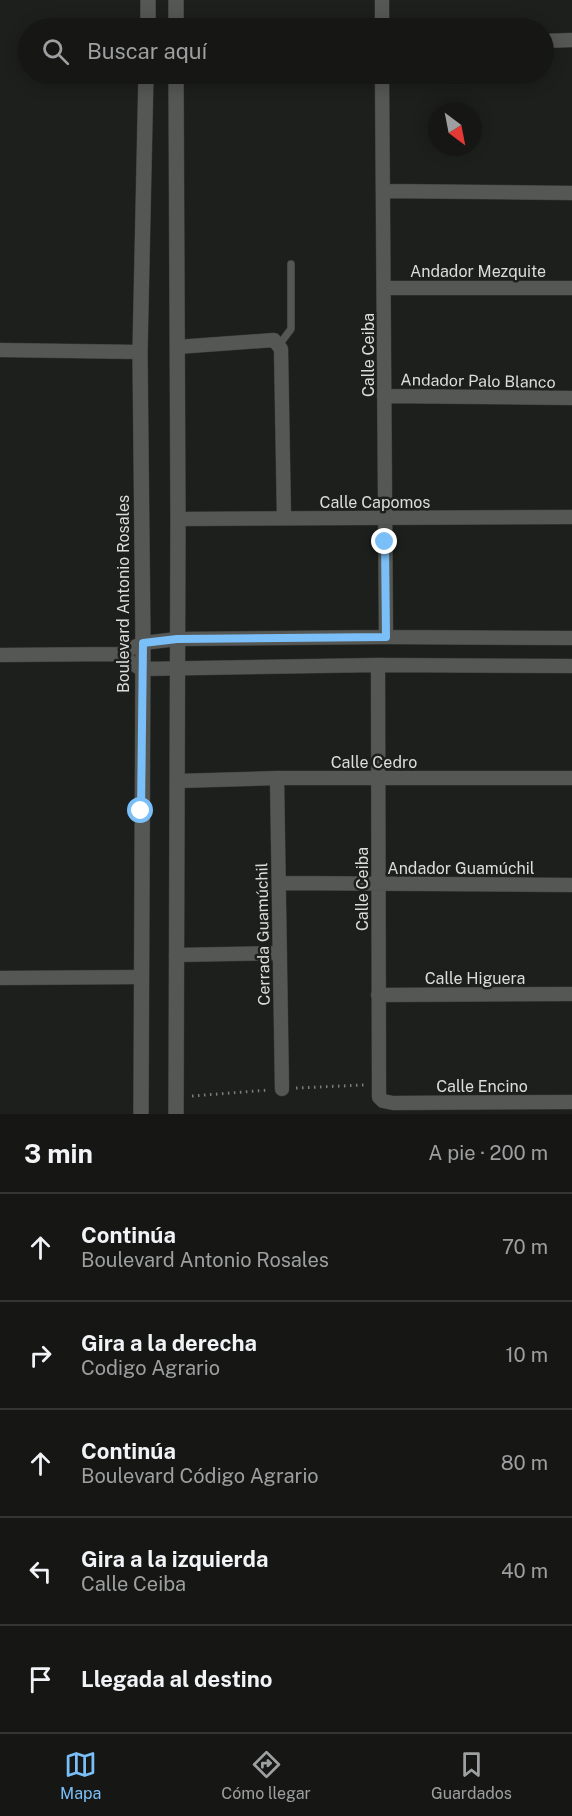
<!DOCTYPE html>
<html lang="es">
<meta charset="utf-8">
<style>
body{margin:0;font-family:"Public Sans",sans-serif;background:#232422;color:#f1f3f6}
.compass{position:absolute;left:428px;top:102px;width:54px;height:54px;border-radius:50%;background:#161715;box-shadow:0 3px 15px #0003;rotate:148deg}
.stop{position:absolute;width:18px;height:18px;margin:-14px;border:4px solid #7abff8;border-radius:50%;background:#fff}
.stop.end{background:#7abff8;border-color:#fff;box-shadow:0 2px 6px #0008}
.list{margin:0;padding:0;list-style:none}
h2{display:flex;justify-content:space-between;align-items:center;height:78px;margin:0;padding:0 24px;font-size:26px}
h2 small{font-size:20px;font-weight:400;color:#9e9fa0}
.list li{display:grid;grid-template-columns:39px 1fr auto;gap:18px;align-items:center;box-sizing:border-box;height:108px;padding:0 24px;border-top:2px solid #353634}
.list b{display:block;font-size:22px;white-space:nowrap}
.list p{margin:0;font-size:20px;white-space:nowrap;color:#9e9fa0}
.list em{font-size:20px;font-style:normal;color:#9e9fa0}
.icon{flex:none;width:33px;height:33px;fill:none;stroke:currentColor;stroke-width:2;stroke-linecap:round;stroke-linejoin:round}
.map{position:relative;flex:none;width:572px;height:1114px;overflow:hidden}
.search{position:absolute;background:#161715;box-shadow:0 3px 15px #0003;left:18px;right:18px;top:18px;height:66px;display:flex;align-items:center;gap:15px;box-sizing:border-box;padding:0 21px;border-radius:33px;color:#9e9fa0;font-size:22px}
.sheet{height:618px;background:#161715}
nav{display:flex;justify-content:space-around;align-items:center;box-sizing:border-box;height:84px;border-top:2px solid #353634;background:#161715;font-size:16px;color:#9e9fa0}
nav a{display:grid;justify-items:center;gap:3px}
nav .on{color:#7abff8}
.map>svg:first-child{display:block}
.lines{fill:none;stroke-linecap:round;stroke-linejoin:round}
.service-casing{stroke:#3a3c3a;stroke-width:8}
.minor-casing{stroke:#3a3c3a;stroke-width:15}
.secondary-casing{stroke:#3a3c3a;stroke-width:16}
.path{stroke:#7c7d7b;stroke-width:3;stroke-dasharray:1.5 4.5;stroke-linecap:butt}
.service{stroke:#555754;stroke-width:7}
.minor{stroke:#555754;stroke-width:14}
.secondary{stroke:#555754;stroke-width:15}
.route{stroke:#7abff8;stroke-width:8}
.labels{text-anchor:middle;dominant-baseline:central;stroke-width:5;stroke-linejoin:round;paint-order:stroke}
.street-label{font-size:16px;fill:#dcdddb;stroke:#1d1f1c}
</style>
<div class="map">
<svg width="572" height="1114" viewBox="0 0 572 1114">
<rect width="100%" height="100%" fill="#1d1f1c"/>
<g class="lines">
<defs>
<path id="service" d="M279,345L291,329V264"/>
<path id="minor" d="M382,0V28
M544,41L572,40
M382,74L386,637
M383,191L572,193
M384,288H572
M177,347L274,340L281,349L284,518
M0,350L140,352
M384,396L572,398
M178,519L572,517
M119,654L141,669L378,665L572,666
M0,655L119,654L143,643L177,639L386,637L572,638
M378,665L379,1097L383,1101L393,1103L572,1102
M277,778L282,1089
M177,781L277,778H572
M279,883L572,885
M176,955L280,953
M0,978L141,977
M378,995L572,994"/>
<path id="secondary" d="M176,0V28
M148,28V0
M141,1114L143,643L140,352L146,74
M176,1114L178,519L176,74"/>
</defs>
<!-- service casing -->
<use href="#service" class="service-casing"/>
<!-- minor casing -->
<use href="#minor" class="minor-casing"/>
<!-- secondary casing -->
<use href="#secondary" class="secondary-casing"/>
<!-- path -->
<path class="path" d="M296,1088L364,1085
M192,1096L269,1090"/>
<!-- service -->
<use href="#service" class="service"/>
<!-- minor -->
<use href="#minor" class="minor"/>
<!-- secondary -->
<use href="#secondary" class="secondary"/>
</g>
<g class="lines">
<!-- route -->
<path class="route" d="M141,811L143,643L177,639L386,637L385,542"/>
</g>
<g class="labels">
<!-- street labels -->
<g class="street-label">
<text x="478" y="271">Andador Mezquite</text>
<text transform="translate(368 355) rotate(-90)">Calle Ceiba</text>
<text transform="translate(478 381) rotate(1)">Andador Palo Blanco</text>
<text x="375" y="502">Calle Capomos</text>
<text transform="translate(123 594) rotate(-90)">Boulevard Antonio Rosales</text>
<text x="374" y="762">Calle Cedro</text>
<text x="461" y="868">Andador Guamúchil</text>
<text transform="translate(362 889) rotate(-90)">Calle Ceiba</text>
<text transform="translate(263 934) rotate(-91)">Cerrada Guamúchil</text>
<text x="475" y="978">Calle Higuera</text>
<text x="482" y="1086">Calle Encino</text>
</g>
</g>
</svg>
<svg class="compass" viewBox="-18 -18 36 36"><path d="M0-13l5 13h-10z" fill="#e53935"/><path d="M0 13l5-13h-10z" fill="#9e9fa0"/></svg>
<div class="stop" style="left:141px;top:811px"></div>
<div class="stop end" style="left:385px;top:542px"></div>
<div class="search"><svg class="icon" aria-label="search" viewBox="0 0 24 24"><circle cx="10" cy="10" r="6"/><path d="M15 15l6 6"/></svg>Buscar aquí</div>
</div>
<section class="sheet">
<h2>3 min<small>A pie · 200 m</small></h2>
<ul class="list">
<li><svg class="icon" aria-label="ahead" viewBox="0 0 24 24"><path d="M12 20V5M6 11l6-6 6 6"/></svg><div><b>Continúa</b><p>Boulevard Antonio Rosales</p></div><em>70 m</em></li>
<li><svg class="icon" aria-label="right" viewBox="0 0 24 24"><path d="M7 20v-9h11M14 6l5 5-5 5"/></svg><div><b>Gira a la derecha</b><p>Codigo Agrario</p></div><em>10 m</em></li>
<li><svg class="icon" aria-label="ahead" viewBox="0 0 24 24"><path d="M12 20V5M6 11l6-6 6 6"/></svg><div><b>Continúa</b><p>Boulevard Código Agrario</p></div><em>80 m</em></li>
<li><svg class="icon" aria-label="left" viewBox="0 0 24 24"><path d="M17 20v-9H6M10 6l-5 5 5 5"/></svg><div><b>Gira a la izquierda</b><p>Calle Ceiba</p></div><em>40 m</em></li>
<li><svg class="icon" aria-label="arrive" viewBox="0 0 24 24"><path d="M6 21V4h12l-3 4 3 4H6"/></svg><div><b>Llegada al destino</b></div></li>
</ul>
</section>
<nav>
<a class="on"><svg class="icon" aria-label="map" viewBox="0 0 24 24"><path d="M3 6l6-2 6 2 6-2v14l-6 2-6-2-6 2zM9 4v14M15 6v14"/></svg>Mapa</a>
<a><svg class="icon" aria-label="directions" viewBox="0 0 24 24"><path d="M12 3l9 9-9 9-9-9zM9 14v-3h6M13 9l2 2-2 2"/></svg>Cómo llegar</a>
<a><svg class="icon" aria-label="saved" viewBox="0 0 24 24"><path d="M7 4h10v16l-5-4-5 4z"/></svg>Guardados</a>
</nav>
